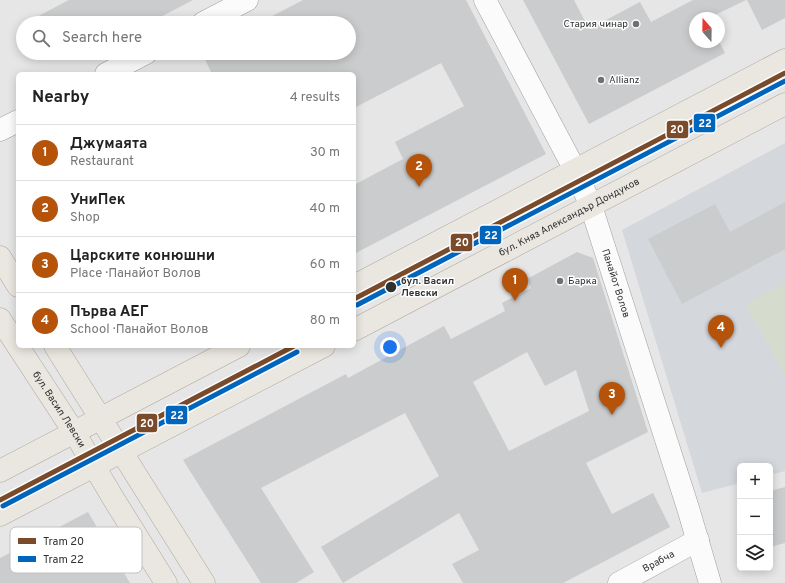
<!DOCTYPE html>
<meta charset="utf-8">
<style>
body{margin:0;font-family:Overpass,sans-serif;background:#f2f2f2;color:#222}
.controls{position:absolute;right:12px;bottom:12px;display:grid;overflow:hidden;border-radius:6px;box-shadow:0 2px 10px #0003}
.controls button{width:36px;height:36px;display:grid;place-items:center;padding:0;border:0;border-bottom:1px solid #e0e0e0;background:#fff;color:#222;font:20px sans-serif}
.compass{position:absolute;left:689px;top:12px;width:36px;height:36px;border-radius:50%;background:#fff;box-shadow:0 2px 10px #0003;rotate:340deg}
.you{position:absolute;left:390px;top:347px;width:14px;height:14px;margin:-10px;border:3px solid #fff;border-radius:50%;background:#1a73e8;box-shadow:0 0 0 6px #1a73e833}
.badge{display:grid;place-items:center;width:26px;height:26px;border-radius:50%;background:#b45309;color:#fff;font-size:13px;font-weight:700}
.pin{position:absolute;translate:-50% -33px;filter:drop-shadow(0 1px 2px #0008)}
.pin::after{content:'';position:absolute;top:21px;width:14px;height:12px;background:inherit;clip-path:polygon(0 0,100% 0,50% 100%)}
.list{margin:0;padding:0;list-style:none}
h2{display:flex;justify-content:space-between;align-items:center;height:52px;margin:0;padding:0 16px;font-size:17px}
h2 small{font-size:13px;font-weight:400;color:#767676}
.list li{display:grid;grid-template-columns:26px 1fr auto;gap:12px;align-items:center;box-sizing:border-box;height:56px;padding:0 16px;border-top:1px solid #e0e0e0}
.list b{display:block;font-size:15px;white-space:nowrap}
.list p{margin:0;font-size:13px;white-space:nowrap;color:#767676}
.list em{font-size:13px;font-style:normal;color:#767676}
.icon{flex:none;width:22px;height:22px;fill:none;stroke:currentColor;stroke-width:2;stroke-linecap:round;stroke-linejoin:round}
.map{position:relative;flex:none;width:785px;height:583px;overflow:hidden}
.search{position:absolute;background:#fff;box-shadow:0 2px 10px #0003;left:16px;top:16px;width:340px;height:44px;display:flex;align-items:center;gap:10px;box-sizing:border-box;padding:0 14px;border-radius:22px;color:#767676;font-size:15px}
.panel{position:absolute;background:#fff;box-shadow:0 2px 10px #0003;left:16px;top:72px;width:340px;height:276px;border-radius:6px}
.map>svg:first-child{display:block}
.built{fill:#d4d7dc}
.green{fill:#d6dccd}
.building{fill:#cbcccd;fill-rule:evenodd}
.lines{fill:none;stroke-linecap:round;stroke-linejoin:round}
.street-casing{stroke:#a0a0a1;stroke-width:23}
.primary-casing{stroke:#aea89d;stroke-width:23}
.street{stroke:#fbfbfb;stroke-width:22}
.primary{stroke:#eae6e0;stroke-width:22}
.tram-1-casing{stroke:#fff;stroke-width:8}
.tram-2-casing{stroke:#fff;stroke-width:8}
.tram-1{stroke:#7a4b2a;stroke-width:5}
.tram-2{stroke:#0065bd;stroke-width:5}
.poi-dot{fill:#707071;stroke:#fff;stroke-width:1.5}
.stop-dot{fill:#303131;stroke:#fff;stroke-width:1.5}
.labels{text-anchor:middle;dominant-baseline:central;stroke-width:3;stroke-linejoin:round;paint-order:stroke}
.poi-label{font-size:10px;fill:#303131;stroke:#fff;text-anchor:start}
.street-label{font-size:10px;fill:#303131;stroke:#fff}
.stop-label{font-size:10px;font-weight:bold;fill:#303131;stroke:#fff;text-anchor:start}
.key{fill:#fff;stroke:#c1c1c1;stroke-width:1}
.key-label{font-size:11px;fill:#303131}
.line-badge{stroke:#fff;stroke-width:1.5}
.badge-label{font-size:11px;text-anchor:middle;font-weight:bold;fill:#fff}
</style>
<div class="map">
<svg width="785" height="583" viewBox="0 0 785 583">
<rect width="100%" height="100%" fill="#e6e6e7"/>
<!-- built -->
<path class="built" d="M785,143V471L770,475V466H740V483L702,493L622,230Z"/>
<!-- green -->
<path class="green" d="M785,283V376L746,304Z"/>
<!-- building -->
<path class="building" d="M69,0H193L149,23H30L29,21Z
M303,0H466L546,154L354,254V185L403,159L395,142L464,106L441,63L354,108V74H212L202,53H349V23H259Z
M523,0H574L589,29L640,2L651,22L693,0H746L709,18H695V42L719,41L725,53L589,124Z
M747,0H785V18L762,30Z
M785,202V249L682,304L648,239L715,204L730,232Z
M577,252L593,258L648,432L586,463L612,514L653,493L670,527L563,583H463L452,564L479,550L459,513L343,583L321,547L439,476L405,413L261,488L314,572L296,583H261L183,460L346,374L348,378L444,326L451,339L505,311L502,303L531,288L527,279ZM527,352L545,386L576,370L589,411L509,451L473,382Z
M785,487V543L770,547V491Z
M88,512L130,583H0V558Z"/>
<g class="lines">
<defs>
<g id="street">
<path id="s1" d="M485,0L575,170L591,206L688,508L710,583"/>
<path d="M203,23L247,0"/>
<path d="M106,74L146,53"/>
<path d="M0,130L18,121"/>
<path id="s2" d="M619,583L698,540"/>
</g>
<g id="primary">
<path d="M0,257L18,286"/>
<path d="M354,286L785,60"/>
<path id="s3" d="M0,319L74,432L113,498L166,583"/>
<path id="s4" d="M354,330L785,104"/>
<path d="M55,346L204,583"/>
<path d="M0,471L239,346"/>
<path d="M0,515L324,346"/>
</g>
</defs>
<!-- street casing -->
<use href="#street" class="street-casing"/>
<!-- primary casing -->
<use href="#primary" class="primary-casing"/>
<!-- street -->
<use href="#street" class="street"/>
<!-- primary -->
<use href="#primary" class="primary"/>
<defs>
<path id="tram-1" d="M354,299L785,73
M0,500L294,346"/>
<path id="tram-2" d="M357,305L785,81
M3,506L297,352"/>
</defs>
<!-- tram-1 casing -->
<use href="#tram-1" class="tram-1-casing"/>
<!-- tram-2 casing -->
<use href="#tram-2" class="tram-2-casing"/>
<!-- tram-1 -->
<use href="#tram-1" class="tram-1"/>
<!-- tram-2 -->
<use href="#tram-2" class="tram-2"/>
</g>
<!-- markers -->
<g class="poi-dot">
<circle cx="636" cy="24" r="4"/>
<circle cx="601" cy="80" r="4"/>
<circle cx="560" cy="281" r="4"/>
</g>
<circle class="stop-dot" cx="391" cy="287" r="6"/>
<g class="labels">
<!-- poi labels -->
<g class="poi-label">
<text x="628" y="24" text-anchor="end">Стария чинар</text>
<text x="609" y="80">Allianz</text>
<text x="568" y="281">Барка</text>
</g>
<!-- street labels -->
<g class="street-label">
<text stroke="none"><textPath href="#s4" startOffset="243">бул. Княз Александър Дондуков</textPath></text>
<text stroke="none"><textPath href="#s1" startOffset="313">Панайот Волов</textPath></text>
<text stroke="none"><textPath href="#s3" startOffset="108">бул. Васил Левски</textPath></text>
<text stroke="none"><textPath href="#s2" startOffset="45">Врабча</textPath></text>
</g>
<!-- stop labels -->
<g class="stop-label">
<text x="401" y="281">бул. Васил<tspan x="401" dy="12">Левски</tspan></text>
</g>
</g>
<!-- legend -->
<rect x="10" y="527" width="132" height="46" rx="6" class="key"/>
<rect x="18" y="538" width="18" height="6" fill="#7a4b2a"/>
<rect x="18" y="556" width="18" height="6" fill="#0065bd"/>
<g class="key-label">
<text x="43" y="545">Tram 20</text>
<text x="43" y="563">Tram 22</text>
</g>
<g class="line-badge">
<rect x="693" y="113" width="23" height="20" rx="4" fill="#0065bd"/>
<rect x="666" y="120" width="23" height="19" rx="4" fill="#7a4b2a"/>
<rect x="479" y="225" width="23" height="20" rx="4" fill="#0065bd"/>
<rect x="450" y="233" width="23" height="19" rx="4" fill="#7a4b2a"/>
<rect x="165" y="405" width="23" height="20" rx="4" fill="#0065bd"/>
<rect x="136" y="413" width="22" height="20" rx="4" fill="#7a4b2a"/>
</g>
<g class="badge-label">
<text x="705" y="127">22</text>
<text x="677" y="133">20</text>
<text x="491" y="239">22</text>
<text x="462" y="246">20</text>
<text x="177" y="419">22</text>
<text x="147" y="427">20</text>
</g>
</svg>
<div class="controls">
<button>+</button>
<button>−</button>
<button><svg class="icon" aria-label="layers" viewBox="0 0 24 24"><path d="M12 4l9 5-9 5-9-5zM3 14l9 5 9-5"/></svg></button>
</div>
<svg class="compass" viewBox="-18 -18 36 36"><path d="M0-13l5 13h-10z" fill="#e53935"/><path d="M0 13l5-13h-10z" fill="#767676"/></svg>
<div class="you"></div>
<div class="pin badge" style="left:515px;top:301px">1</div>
<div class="pin badge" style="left:419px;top:187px">2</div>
<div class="pin badge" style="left:612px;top:415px">3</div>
<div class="pin badge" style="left:721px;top:348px">4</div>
<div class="search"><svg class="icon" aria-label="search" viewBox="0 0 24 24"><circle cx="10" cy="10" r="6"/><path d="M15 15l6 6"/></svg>Search here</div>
<section class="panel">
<h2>Nearby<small>4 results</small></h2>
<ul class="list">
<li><span class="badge">1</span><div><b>Джумаята</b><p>Restaurant</p></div><em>30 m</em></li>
<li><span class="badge">2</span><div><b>УниПек</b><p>Shop</p></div><em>40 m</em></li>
<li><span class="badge">3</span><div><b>Царските конюшни</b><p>Place · Панайот Волов</p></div><em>60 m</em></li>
<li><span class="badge">4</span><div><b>Първа АЕГ</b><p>School · Панайот Волов</p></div><em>80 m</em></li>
</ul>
</section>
</div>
